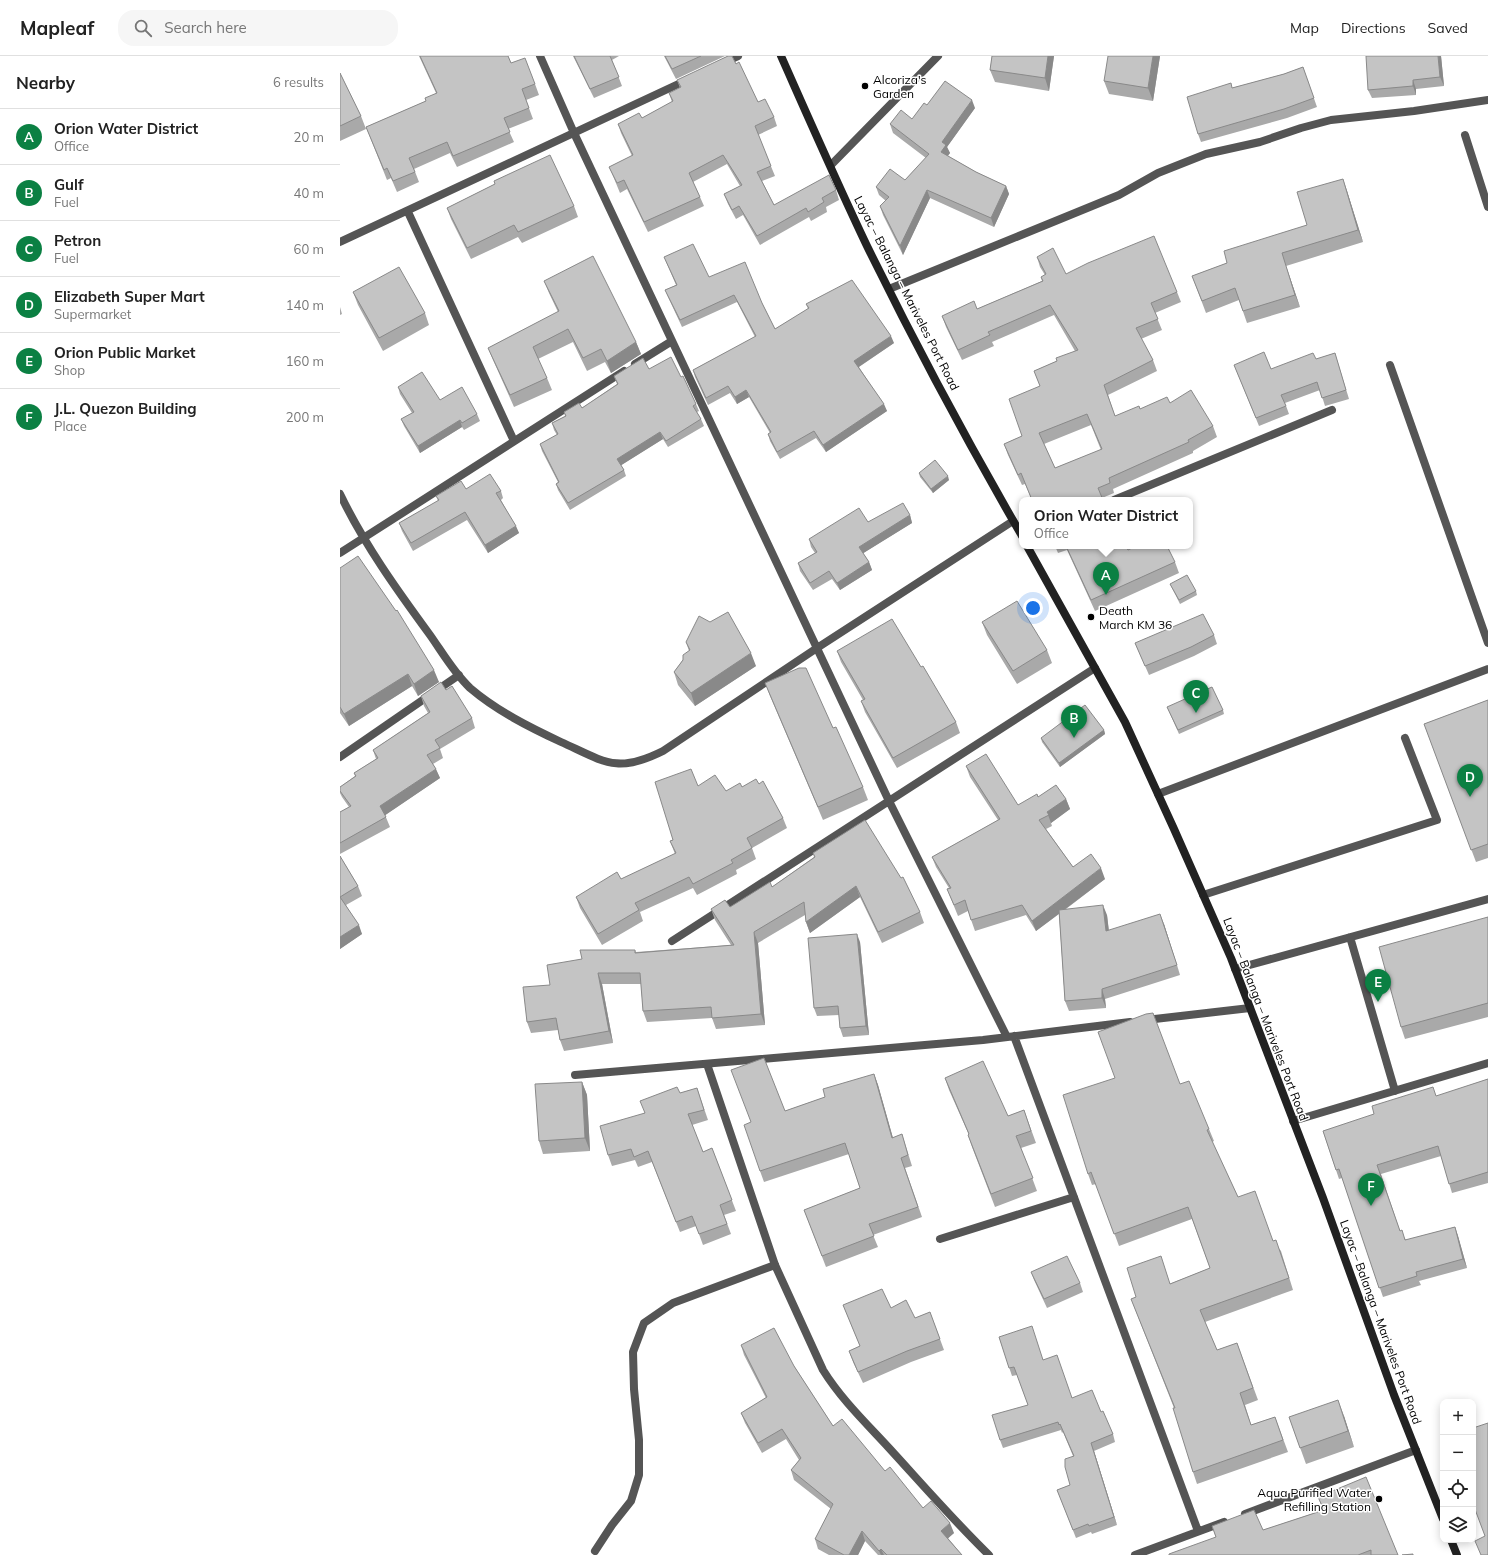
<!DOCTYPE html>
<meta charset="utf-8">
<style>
body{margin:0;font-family:Mulish,sans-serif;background:#f6f6f6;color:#222}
.controls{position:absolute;right:12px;bottom:12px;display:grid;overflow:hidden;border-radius:8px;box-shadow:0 2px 10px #0003}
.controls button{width:36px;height:36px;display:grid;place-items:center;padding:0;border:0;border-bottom:1px solid #e0e0e0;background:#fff;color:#222;font:20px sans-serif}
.you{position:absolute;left:693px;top:552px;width:14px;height:14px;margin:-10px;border:3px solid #fff;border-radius:50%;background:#1a73e8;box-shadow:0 0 0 6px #1a73e833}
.badge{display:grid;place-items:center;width:26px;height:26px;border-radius:50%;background:#0b8043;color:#fff;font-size:13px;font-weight:700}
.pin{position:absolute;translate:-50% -33px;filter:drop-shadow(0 1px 2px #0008)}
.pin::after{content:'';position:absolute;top:21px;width:14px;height:12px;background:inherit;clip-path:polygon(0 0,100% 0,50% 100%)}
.popup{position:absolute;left:679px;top:441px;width:174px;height:52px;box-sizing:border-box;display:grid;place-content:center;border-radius:8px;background:#fff;filter:drop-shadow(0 1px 3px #0005);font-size:13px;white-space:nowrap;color:#767676}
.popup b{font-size:15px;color:#222}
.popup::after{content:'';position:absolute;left:50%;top:100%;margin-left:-8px;border:8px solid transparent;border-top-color:#fff}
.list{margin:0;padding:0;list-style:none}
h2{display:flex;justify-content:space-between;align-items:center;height:52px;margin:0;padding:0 16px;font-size:17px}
h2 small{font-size:13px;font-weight:400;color:#767676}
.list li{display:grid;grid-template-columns:26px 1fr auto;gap:12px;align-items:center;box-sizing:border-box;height:56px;padding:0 16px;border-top:1px solid #e0e0e0}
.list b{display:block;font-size:15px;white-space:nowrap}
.list p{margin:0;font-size:13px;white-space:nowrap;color:#767676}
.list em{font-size:13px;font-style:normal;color:#767676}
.icon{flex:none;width:22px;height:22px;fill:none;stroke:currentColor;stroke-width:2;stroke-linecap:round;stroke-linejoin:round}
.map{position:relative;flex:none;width:1148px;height:1499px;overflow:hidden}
header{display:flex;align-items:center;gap:24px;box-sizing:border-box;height:56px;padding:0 20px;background:#fff;border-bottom:1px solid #e0e0e0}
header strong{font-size:19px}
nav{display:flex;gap:22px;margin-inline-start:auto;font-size:14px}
.search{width:280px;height:36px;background:#f6f6f6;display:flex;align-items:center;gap:10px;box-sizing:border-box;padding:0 14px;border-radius:16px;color:#767676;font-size:15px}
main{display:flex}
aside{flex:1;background:#fff}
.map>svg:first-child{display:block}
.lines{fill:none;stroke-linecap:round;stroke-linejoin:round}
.lane{stroke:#555;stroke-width:8}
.street{stroke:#555;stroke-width:8}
.secondary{stroke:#222;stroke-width:8}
.wall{fill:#a9a9a9;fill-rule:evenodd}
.shaded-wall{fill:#898989}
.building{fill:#c4c4c4;stroke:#898989;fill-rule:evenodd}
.poi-dot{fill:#000;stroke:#fff;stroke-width:1.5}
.labels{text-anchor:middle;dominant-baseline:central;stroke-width:3;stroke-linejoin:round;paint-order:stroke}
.poi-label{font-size:12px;fill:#000;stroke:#fff;text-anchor:start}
.street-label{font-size:12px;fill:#000;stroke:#fff}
</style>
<header>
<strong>Mapleaf</strong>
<div class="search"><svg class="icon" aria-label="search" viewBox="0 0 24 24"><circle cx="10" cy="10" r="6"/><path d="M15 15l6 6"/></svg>Search here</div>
<nav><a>Map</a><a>Directions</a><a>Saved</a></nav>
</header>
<main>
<aside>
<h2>Nearby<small>6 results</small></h2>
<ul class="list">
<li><span class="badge">A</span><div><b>Orion Water District</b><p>Office</p></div><em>20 m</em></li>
<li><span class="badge">B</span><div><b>Gulf</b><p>Fuel</p></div><em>40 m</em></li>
<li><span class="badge">C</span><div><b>Petron</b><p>Fuel</p></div><em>60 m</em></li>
<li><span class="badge">D</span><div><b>Elizabeth Super Mart</b><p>Supermarket</p></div><em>140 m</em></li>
<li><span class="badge">E</span><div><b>Orion Public Market</b><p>Shop</p></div><em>160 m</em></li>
<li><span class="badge">F</span><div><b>J.L. Quezon Building</b><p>Place</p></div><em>200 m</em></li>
</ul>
</aside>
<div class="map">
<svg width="1148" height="1499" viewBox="0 0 1148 1499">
<rect width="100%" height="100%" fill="#fff"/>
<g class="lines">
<!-- lane -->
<path class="lane" d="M491,109L598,0
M1050,309L1148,587
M774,444L992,354
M863,839L1097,764L1065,682
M1010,881L1055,1035
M895,913L1148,843
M953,1065L1148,1007
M255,1495L272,1469L291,1445L299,1419V1384L294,1333L293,1296L304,1267L333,1247L435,1209"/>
<!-- street -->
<path class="street" d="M200,0L234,77L549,745L667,981
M385,6L398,0
M1125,79L1148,151
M68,156L174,385
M0,186L347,24
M549,233L779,139L818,117L866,98L920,86L961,72L991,64L1074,55L1148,44
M295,308L332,285
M0,438C24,488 57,534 90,579C102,596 114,617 130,632C157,655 189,671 221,686C265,706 277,718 323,695L477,592L673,465
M0,497L284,315
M0,701L119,619
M818,738L1148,613
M332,885L755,612
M806,964L910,952
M674,980L858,1475
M367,1008L435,1209L483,1314C501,1343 526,1367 549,1392C582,1428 614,1465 649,1499
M235,1019L643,984L790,966
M600,1183L734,1141
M905,1458L1076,1394
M795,1499L884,1466"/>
<!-- secondary -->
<path class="secondary" d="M441,0C469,63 497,127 527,190C575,288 627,385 682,480
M687,490L785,666L834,773L891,902L983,1142L1054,1339L1103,1463
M1111,1484L1117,1499"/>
</g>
<!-- wall -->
<path class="wall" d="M79,0H168L171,7L195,28L199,39L186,44L193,63L168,73L174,86L117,111L110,97L74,113L79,126L57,136L51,122L47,124L26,71L86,45L96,37Z
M233,0H279L272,4L282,30L254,42Z
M324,0H385L336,23Z
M652,0H714L709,35L655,26L650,14Z
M820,0L813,45L769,38L764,25Z
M1101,0L1104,30L1076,33V39L1032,42L1028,34Z
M396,8L418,46L434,61L437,70L418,79L435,120L422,125L434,149L496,134L499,144L486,151L487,156L471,165L469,161L420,189L403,159L396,163L388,148L384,138L400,130L387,108L353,126L360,141L364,150L308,176L287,133L280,137L273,120L269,111L292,100L281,77L278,68L302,62L332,46L329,37L340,32L337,24Z
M963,11L977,51L947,62L861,86L858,78L892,32L944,18Z
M0,17L21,60L26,73L0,85Z
M587,49L635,52L607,91L610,97L608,100L636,116L666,130L669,138L654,171L590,142L563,199L543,159L540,150L546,145L539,139L536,131L565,124L586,102L553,77L550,68L572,63Z
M1003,123L1007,135L1023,186L946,210L960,251L907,267L899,244L866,257L852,220L887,207L967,169Z
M155,128L234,150L238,161L182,187L178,181L131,203L111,163L107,152Z
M324,201L369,221L422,247L435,273L468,253L466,248L554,287L519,311L547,355L486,396L476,382L440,403L430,385L428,378L430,377L409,341L397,348L390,337L368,349L355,321L353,314L415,281L397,246L342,271L328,241L325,234L336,229Z
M697,201L726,218L837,236L841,246L815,257L822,274L801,283L813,304L817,315L768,339L775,360L800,353L830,347L873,370L877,381L853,395V397L773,433L774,437L762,442L763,444H692L685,428L682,429L668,399L664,388L682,380L700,330L694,315L717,305L735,295L714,259L652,286L654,290L622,304L606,271L602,260L637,253L702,225L701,221L705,219L700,211ZM751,369L761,394L715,412L704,388Z
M204,225L296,286L301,298L271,317L265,306L247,315L233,286L198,303L207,322L212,334L174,351L153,304L148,292L218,256L209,237Z
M13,236L85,257L89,269L43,295L18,249Z
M0,251L2,258L0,259Z
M995,297L1009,343L985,350L980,334L945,347L949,358L919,370L894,309L931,313L976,303Z
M309,313L356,348L359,355L357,356L361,363L364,370L328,391L323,383L281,409L284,414L286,420L230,454L218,434L216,428L218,426L202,395L200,388L217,379L214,374L212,367L225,360L224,356L242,352L277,328L274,320Z
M58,331L100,344L137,358L140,365L124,374L122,371L80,397L64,370L61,363L72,357L60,338Z
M579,417L609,424L593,437L580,421Z
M126,433L161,435L163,442L161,444L179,477L148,497L127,464L73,495L62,475L59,467L98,445L96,440Z
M570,459L572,467L523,497L529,506L532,514L500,534L492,523L473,534L460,515L458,507L475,497L471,491L469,483L528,466Z
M715,490H786L788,494L835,506L839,517L755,555L727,494L718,497Z
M0,512L99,626L78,640L72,630L9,670L0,657Z
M830,528L856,535L857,539L840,548Z
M642,566L707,594L712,607L677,628L647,579Z
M874,579L877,588L854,600L809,619L795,587Z
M346,586L416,610L355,650L338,629L334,616L349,595Z
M497,595L616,666L620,677L557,712L525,656L521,645L523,644L501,606Z
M425,627L493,672L523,731L528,744L483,764L430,640Z
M106,634L132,662L135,672L100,693L103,702L93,708L100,722L45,759L50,771L0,798V756L9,751L2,741L0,737V731L15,720L14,717L36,703L33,694L88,657L84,650L81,640Z
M1148,644V802L1136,806L1084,668Z
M827,651L883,654L884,658L839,678Z
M764,674L765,678L720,711L702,686L701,682Z
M626,710L678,749L698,741L726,743L730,753L711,767L712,770L706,773L733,811L765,823L726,853L767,859L769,875L824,868L840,919L765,943L766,952L729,955L725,945L719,858L696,875L686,859L635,875L628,855L618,860L607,833L609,832L596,811L592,801L658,764L630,721Z
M419,728L443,762L447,772L412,792L416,803L396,814L397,818L357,839L353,832L300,856L303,865L262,889L240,852L236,841L281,823L335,798L330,785L333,784L358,730L386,735L402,731Z
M473,797L580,856L584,867L542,887L520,841L470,877L466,866L465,859L418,887L425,969L376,973L372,962L307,966L303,955L301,928H262L273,987L224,995L220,984L218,974L191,977L187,966L210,929L295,894L296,896L391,889L375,864L371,853L390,851L432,831L474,801Z
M0,800L18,830L22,840L6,849L22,878L0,893Z
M1148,861V961L1065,983L1061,971Z
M520,886L529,979L503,981L500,972L499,959L477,960L474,952Z
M534,1018L538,1029L553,1082L562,1078L572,1110L565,1112L582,1161L533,1179L538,1191L486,1211L464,1154L520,1132L509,1098L424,1126L420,1115L445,1055L485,1041Z
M605,1022L668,1060L684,1054L696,1087L681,1092L697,1135L655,1151L632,1091L628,1079H629L609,1034Z
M1148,1023V1127L1112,1137L1101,1100L1041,1118L1060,1175L1066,1184L1115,1171L1118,1180L1127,1212L1079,1225L1081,1229L1043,1241L1002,1122L999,1123L983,1075L1097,1040Z
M242,1026L247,1039L250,1095L203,1098L199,1085Z
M840,1028L869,1073L874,1085L872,1086L898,1141L933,1185L941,1195L953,1234L865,1266L877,1294L897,1287L918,1344L905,1349L911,1369L935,1361L948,1396L857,1428L853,1416L834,1352L791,1243L870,1212L852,1163L779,1190L756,1128L752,1129L748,1118Z
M357,1032L368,1064L352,1069L363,1096L372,1092L396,1155L384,1159L391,1178L363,1189L356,1170L340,1176L312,1106L298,1111L295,1104L272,1110L268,1099L304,1057L340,1037Z
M691,1216L740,1227L743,1236L707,1252L694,1224Z
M503,1249L551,1252L575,1262L590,1256L604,1294L571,1306L523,1327L513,1306L509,1295L520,1290Z
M659,1281L704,1304L732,1342L761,1356L773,1378L775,1386L754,1395L777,1469L752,1478L751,1476L736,1482L717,1434L730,1429L733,1400L723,1376L722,1377L721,1374L663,1392L660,1384L688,1349L677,1319L672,1320Z
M401,1289L454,1310L493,1370L545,1415L583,1452L614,1477L608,1482L622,1499H538L525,1485L518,1499H489L478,1493L475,1483L491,1453L454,1424L451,1414L459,1404L446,1383L422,1397L405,1367L401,1357L426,1342L404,1299Z
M1004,1360L1014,1391L966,1408L949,1361Z
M978,1441L1058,1499H829L876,1482L872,1470L923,1474L983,1454Z"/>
<!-- shaded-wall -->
<path class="shaded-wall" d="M708,0H714L709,35L705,22Z
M813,0H820L813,45L808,32Z
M1098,0H1101L1104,30L1100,21Z
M1073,24L1076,33V39L1073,30Z
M632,44L635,52L607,91L610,97L604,104L601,96L602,86Z
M1003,123L1007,135L1023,186L1018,174Z
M666,130L669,138L654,171L651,162Z
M587,134L590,142L563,199L560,190Z
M942,197L946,210L960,251L955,239Z
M551,280L554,287L517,312L514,305Z
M296,286L301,298L271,317L267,305Z
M406,334L409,341L397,348L395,341Z
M544,348L547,355L486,396L483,389Z
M120,364L122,371L80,397L78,390Z
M320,376L323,383L280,410L277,403Z
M608,420L609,424L593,437L591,433Z
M570,459L572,467L522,498L519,491Z
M176,470L179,477L148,497L145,489Z
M529,506L532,514L500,534L497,527Z
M411,597L416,610L355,650L351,637Z
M94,614L99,626L78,640L74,628Z
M68,618L72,630L9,670L4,658Z
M764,674L765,678L720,711L719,707Z
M96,713L100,722L44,760L40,750Z
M726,743L730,753L711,767L707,756Z
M761,812L765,823L696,875L692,865Z
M516,830L520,841L470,877L466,866Z
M763,849L767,859L770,886L766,875Z
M820,858L824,868L840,919L837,909Z
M19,869L22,878L0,893V881Z
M414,876L418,887L425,969L421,958Z
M517,878L520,886L529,979L526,970Z
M258,917L262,928L273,987L269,975Z
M762,933L765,943L766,952L762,942Z
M534,1018L538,1029L556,1093L552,1082Z
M242,1026L247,1039L250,1095L245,1082Z
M1115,1171L1118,1180L1127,1212L1123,1203Z
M998,1344L1004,1360L1014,1391L1008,1375Z
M751,1387L754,1395L777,1469L774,1461Z
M610,1467L614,1477L605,1485L601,1475Z
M522,1475L525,1485L518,1499H509Z
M541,1493L544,1499H541L539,1495Z"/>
<!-- building -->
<path class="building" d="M80,0H168L171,7L185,2L195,28L182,33L189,52L164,62L170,76L113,100L107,86L69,102L75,116L53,125L47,112L44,114L26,71L86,45L85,42L97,37Z
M234,0H270L279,21L250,33Z
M325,0H361L332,13Z
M388,0H392L396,8L399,6L418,46L425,43L434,61L415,70L431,110L417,116L434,149L489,119L496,134L482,142L484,146L468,156L466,152L417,180L399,150L392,154L384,138L402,129L383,99L349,117L360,141L304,166L284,124L277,127L269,111L293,99L278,68L299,57L302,62L333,45L329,37L341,31L337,24Z
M652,0H708L705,22L650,14Z
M768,0H813L808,32L764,25Z
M1026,0H1098L1100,21L1073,24V30L1028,34Z
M963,11L974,42L944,53L858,78L847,41L891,27L892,32L944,18Z
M0,17L21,60L0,70Z
M605,25L632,44L602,86L606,89L601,96L636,116L666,130L651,162L587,134L560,190L540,150L549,141L536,131L550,113L565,124L589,98L550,68L561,54L572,63L584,47L587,49Z
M210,99L234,150L178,176L174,169L127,192L107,152L155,128L154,125Z
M1003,123L1018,174L942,197L955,239L903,255L895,232L862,245L852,220L887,207L884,195L967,169L957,136Z
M814,180L837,236L811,247L818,263L796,272L813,304L764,329L775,360L799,350L800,353L827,341L830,347L851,334L873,370L848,384L849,386L769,422L770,427L758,432L763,444H692L681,417L678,419L664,388L682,380L669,343L700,330L694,315L717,305L716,302L738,294L710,249L648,276L650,279L618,294L602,260L634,245L637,253L703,225L701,221L706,218L697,201L713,192L726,218L748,207ZM747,358L762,393L715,412L699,377Z
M353,188L369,221L405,206L422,247L435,273L469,252L466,248L512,224L551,280L514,305L544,348L483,389L474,375L437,396L428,378L431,376L406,334L395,341L388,330L366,342L353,314L416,280L394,239L340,264L325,234L337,229L324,201Z
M253,200L296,286L267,305L261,293L243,302L228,273L193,291L207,322L170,339L148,292L219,255L204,225Z
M59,211L85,257L39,282L13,236Z
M924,296L931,313L973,297L976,303L995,297L1006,334L982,342L977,326L941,339L946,350L916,362L894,309Z
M331,301L341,321L343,320L356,348L353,350L361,363L326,385L320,376L277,403L284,414L228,447L216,428L219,426L200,388L218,378L212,367L226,360L224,356L239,347L242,352L278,328L274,320L303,302L309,313Z
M82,316L100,344L122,331L137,358L122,367L120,364L78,390L61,363L74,356L58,331Z
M595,404L608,420L591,433L579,417Z
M150,418L161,435L156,437L176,470L145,489L125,456L71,487L59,467L99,444L96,440L121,425L126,433Z
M563,447L570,459L519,491L529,506L497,527L489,515L470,527L458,507L477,496L469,483L519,452L528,466Z
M726,490H786L788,494L796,490H827L835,506L751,544Z
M18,500L56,555L57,554L94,614L74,628L68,618L4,658L0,651V512Z
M847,519L856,535L839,544L830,528Z
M677,545L707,594L673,615L642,566Z
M388,556L411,597L351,637L334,616L343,604V599L350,594L346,586L359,560L370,566Z
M863,558L874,579L851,591L805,610L795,587Z
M552,563L581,611L583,610L616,666L553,702L521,645L525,643L497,595Z
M459,612H466L493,672L496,671L523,731L478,751L425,627Z
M101,626L106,634L112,630L132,662L95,684L100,692L87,699L96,713L40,750L46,761L0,787V756L11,750L0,735V731L16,720L14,717L38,702L33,694L90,656L81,640Z
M872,631L883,654L838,674L827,651Z
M1148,644V788L1131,794L1084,668Z
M745,649L764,674L719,707L701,682Z
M646,698L678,749L697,738L698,741L716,729L726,743L707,756L709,759L699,764L733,811L751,798L761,812L692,865L682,849L631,864L625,844L614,849L607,833L611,832L592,801L660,763L626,710Z
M351,713L358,730L375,719L386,735L400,727L402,731L416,723L419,728L423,725L443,762L407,782L412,792L391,804L393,807L353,828L349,821L295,847L299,854L258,878L236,841L277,816L281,823L336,797L330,785L333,784L315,726Z
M525,764L561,822L563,821L580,856L538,876L516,830L466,866L464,846L414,876L421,958L372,962L371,951L303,955L300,917H258L269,975L220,984L216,962L187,966L183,931L210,929L207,909L242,903L240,894H295V897L394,889L371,853L385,844L390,851L430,826L432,831L475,801L473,797Z
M0,800L18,830L0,841L19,869L0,881Z
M763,849L766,875L820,858L837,909L762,933V942L725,945L719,854Z
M1148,861V947L1061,971L1039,891Z
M517,878L526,970L500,972L498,950L474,952L468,882Z
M813,957L840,1028L849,1025L869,1073L867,1074L898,1141L915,1135L933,1185L936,1184L949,1222L860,1254L877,1294L897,1287L913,1332L900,1337L911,1369L935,1361L943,1384L853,1416L833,1352H835L791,1243L796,1241L787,1212L821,1200L830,1228L870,1212L848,1151L774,1178L751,1116L748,1118L723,1039L775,1022L758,976L806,958Z
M424,1002L445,1055L485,1041L483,1033L534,1018L552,1082L562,1078L568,1099L561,1102L578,1151L529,1168L534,1180L482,1200L464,1154L520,1132L505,1087L420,1115L404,1069L411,1066L391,1014Z
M643,1005L668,1060L684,1054L691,1075L676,1080L693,1122L651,1138L628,1079L629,1078L605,1022Z
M1148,1023V1116L1109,1128L1098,1090L1037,1109L1060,1175L1062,1174L1065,1184L1115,1171L1123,1203L1076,1216L1077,1220L1039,1232L999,1113L996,1114L983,1075L1034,1058L1032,1050L1093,1031L1096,1040Z
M242,1026L245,1082L199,1085L195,1028Z
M337,1031L340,1037L357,1032L364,1054L348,1058L363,1096L372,1092L392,1144L380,1149L387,1168L359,1178L352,1160L336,1166L308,1095L294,1101L291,1093L268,1099L260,1070L305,1057L300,1045Z
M727,1200L740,1227L704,1243L691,1216Z
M542,1233L551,1252L566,1244L575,1262L590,1256L600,1283L567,1295L518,1316L509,1295L520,1290L503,1249Z
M692,1270L703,1304L717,1299L732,1342L752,1334L761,1356L763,1355L773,1378L751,1387L774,1461L749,1470L748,1468L733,1474L717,1434L730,1429L725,1411V1403L734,1400L720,1368L719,1369L718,1366L660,1384L652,1359L688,1349L674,1311L669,1312L659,1281Z
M434,1272L454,1310L493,1370L502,1363L545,1415L550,1411L583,1452L591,1445L610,1467L601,1475L622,1499H547L541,1493L539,1495L522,1475L509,1499H504L475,1483L493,1448L451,1414L461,1402L442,1373L418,1387L401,1357L427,1341L401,1289Z
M998,1344L1008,1375L960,1392L949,1361Z
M1148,1367V1499H1141L1135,1485L1145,1480L1133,1448V1372Z
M1026,1421L1058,1499H1031V1494L1018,1499H829V1498L876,1481L872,1470L914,1454L923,1474L984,1454L978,1441Z
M1073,1498V1499H1062Z"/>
<!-- markers -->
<g class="poi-dot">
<circle cx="525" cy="30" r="4"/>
<circle cx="751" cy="561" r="4"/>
<circle cx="1039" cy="1443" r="4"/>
</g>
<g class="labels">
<!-- poi labels -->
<g class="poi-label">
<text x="533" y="23">Alcoriza's<tspan x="533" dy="14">Garden</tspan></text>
<text x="759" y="554">Death<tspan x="759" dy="14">March KM 36</tspan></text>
<text x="1031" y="1436" text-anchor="end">Aqua Purified Water<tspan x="1031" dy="14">Refilling Station</tspan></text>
</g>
<!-- street labels -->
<g class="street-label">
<text transform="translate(567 237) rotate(63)">Layac – Balanga – Mariveles Port Road</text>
<text transform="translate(926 963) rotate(69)">Layac – Balanga – Mariveles Port Road</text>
<text transform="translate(1041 1266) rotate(70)">Layac – Balanga – Mariveles Port Road</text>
</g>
</g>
</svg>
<div class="controls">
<button>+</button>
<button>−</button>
<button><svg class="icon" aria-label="locate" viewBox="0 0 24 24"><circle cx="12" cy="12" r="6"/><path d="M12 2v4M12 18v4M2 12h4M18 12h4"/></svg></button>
<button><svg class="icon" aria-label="layers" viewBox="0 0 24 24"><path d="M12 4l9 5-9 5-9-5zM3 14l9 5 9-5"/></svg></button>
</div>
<div class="you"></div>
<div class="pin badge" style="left:766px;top:539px">A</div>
<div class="popup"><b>Orion Water District</b>Office</div>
<div class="pin badge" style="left:734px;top:682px">B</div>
<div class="pin badge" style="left:856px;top:657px">C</div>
<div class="pin badge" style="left:1130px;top:741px">D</div>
<div class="pin badge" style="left:1038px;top:946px">E</div>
<div class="pin badge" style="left:1031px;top:1150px">F</div>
</div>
</main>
